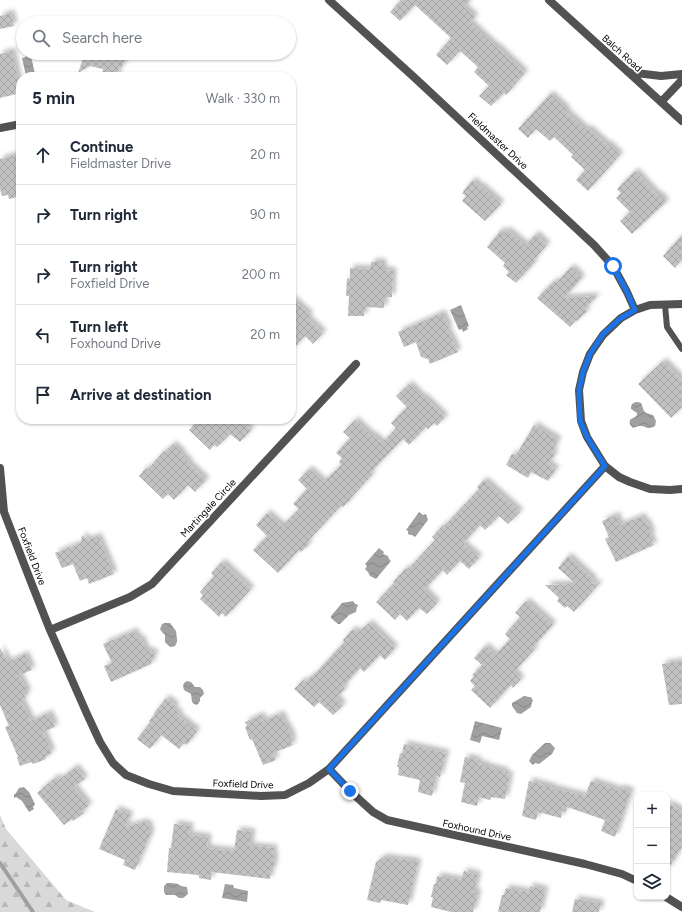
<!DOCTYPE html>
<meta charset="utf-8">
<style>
body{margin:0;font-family:Figtree,sans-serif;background:#f6f6f7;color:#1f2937}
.controls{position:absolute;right:12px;bottom:12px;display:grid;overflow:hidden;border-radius:8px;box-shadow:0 1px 3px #0004}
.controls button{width:36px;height:36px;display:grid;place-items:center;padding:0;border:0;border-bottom:1px solid #e0e1e3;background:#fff;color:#1f2937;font:20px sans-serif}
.stop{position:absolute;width:12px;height:12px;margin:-9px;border:3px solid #1a73e8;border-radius:50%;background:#fff}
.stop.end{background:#1a73e8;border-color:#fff;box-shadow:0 1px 4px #0008}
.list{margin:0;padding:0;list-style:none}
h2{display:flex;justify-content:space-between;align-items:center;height:52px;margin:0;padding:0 16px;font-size:17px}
h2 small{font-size:13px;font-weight:400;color:#747a83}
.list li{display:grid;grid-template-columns:26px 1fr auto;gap:12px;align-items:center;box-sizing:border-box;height:60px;padding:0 16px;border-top:1px solid #e0e1e3}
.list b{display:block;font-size:15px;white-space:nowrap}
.list p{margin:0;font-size:13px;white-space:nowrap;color:#747a83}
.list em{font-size:13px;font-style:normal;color:#747a83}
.icon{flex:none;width:22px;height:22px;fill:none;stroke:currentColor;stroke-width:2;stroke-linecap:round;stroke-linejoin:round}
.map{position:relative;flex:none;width:682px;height:912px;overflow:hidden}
.search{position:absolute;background:#fff;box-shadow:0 1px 3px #0004;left:16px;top:16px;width:280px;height:44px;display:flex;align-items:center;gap:10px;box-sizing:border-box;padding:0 14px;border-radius:22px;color:#747a83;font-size:15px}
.panel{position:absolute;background:#fff;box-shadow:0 1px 3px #0004;left:16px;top:72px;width:280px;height:352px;border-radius:16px}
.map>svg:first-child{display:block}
.forest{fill:url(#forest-firs)}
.water{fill:url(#water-waves)}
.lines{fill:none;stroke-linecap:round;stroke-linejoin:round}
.stream{stroke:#a0a0a0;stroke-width:4}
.building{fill:url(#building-cross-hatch);filter:url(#shadow)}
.service{stroke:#525252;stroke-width:6}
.minor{stroke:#525252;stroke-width:8}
.tertiary{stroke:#525252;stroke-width:8}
.route{stroke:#1a73e8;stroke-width:5}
.labels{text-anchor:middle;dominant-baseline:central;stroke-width:3.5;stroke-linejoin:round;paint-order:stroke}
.street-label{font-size:10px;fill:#000;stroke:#fff}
</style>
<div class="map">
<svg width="682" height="912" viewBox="0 0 682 912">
<defs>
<pattern id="forest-firs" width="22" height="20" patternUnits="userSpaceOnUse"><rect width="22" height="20" fill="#d9d9d9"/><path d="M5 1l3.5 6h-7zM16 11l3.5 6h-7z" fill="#b8b8b8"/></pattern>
<pattern id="water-waves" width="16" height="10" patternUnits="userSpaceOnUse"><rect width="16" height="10" fill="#a0a0a0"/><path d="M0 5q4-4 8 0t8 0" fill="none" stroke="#888"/></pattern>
<pattern id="building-cross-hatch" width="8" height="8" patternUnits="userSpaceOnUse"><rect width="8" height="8" fill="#c2c2c2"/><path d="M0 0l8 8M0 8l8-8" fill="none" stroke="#a5a5a5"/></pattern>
<filter id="shadow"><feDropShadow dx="3.5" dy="-3.5" stdDeviation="2" flood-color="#0004"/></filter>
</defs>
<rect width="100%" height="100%" fill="#fff"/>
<!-- forest -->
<path class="forest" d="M0,815L6,829L66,900L95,912H0Z"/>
<!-- water -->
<path class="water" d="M25,54H27L28,56H31L35,74L33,77L26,76L22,58L26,57Z
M461,305L469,326L467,327L468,329L463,332L462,329L459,330L450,310Z
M636,402H638L641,403C645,412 642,412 653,415L656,421L655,426C645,431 646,425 640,426C637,426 636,427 633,428C630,425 629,424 630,420C632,418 635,418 637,415V413L631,409C631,405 632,403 636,402Z
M419,512L423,515L426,514L428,520L415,537L412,535H410L408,534V531L406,530Z
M379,548L384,552L383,554L388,556L389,559L391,561L376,579L370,576L368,572L365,569L367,566L365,564Z
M353,601L355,604H357L358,606L357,607L356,612L349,615L340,624H338L331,618V616L342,603Z
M165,623H170L176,631L177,639V642L175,646L171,647L169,646L165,642V635L162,632L160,629L162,624Z
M187,681L191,682L195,687H200L203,690L204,694L200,698V701L197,705L194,704L192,702L191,694L184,690L183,686L184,683Z
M524,696L529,697H531L533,701L532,702L531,707L521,714L517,713L512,706V703Z
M475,721L502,728L499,740L482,736L480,743L470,740Z
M545,743H550L555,748L552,754L539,764L535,763L533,765L529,761L532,755Z
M24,787L29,792L35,804L33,807L34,809L29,812L22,801L16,797L14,798V795L16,793L19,788Z
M167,883H171L178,884L181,886L187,887L188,894L183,898H179L175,895H166L164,892V886Z
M225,884L233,885L234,888L248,891L247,902L222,898Z"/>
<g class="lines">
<!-- stream -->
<path class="stream" d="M0,863L33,912"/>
</g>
<!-- building -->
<path class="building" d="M401,0H470L464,7L475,17L470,23L496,47V46L525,73L506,95L504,93L491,106L479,96L489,86L474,72L478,67L460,51L447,65L436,55L451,38L415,5L400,21L390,12Z
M11,13L14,26L0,29V16Z
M12,51L20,88L15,89L16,94L0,98V54Z
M85,53H126L122,68L119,67L117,77H102L103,69L90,66L78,73Z
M550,94L566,109V112L586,130L588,128L607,145L608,144L620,155L588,191L576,180L585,170L571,157L573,155L554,137L550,141L536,129L528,138L518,129Z
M16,155L18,165L21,164V196L9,199L8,195L2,196L0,189V159Z
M635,171L657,195L658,194L666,202L632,234L620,221L630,212L616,198L621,193L617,189Z
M473,180L480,187L481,186L501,204L485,221L462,201L466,196L462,193L464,192L463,191Z
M501,230L504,233L507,230L525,245L536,234L547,245L533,261L535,262L516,283L506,275L509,272L503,266L505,263L487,247Z
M682,235V260L675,268L663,256Z
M371,262H383V270L393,271L392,297H385L384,308L365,307L364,316H348L349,296H346L347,278L350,279V268L371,269Z
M571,267L582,278L564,298L597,296L585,309L587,311L577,321L576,320L570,327L537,298L554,281L556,283Z
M291,298L310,315L307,318L323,333L313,344L305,336L291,351Z
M442,313L449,328L447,329L458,352L430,364L428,359L421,357L416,342L404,347L398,332Z
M663,361L682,380V407L671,418L638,384Z
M409,384L423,398L424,397L445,417L437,426L434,423L428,429L426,427L409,445L403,439L370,473L372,475L350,499H351L343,507L341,506L307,542L309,544L301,552L299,550L278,573L253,550L267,536L256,525L267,513L282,526L299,509L293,504L307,489L298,480L309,469L323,482L341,465L339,462L342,458L336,453L350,438L343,432L355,420L372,436L373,435L382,443L396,428L391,423L407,407L396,396Z
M199,419H238L251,430L240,442L230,434L217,447L214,445L210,450L189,430Z
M534,425L558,440L554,447L555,448L552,452L555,454L548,464L556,469L548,481L531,472L528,478L506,465L512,454L516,455Z
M173,444L182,453L181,454L189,462L188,463L206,480L195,492L188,485L174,500L168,494L163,499L139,476L146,468L148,469L164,451L165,452Z
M484,480L520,512L508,524L499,516L485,530L480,525L463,544L479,558L469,569L460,561L447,575L443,570L424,590L437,603L427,614L419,608L407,621L400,614L395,620L376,602L394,583L393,582L406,568L408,569L435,540L432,537L443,525L444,526L479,489L477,487Z
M616,515L620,525L642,516L645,523L647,522L652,535L650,536L654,545L616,562L605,539L609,537L602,521Z
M82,535L88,540L98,536L114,574L89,584L87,578L80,581L73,564L62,568L55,553L81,543Z
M568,556L594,580L591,584L600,583L574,612L567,606L565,608L557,601L559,598L545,585L576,584L558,568Z
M222,562L251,589L226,617L222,613L219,617L200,599L203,595L200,592L214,576L211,573Z
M526,601L553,625L533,647L535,649L514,672L521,679L513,688L511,685L490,708L471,690L475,686L470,681L474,676L472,675L482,665L474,658L485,646L495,655L510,639L505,634L520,617L515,613Z
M369,623L395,648L385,660L380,655L364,672L360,668L343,687L345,689L336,698L343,705L333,715L319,702L314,707L294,689L303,680L306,682L312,675L313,676L344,642L343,640L353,629L358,633L364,627H365Z
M134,631L138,639L141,638L146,650L155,653L151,664L149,665L111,682L104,666L112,663L103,644Z
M0,648L8,662L25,654L32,670L19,675L28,693L24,695L26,698L21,700L31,721L49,713L55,727L43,732L52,753L45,757L46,759L33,764L31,762L20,766L17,758L18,757L5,727L9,726L0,705Z
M682,661V704L669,705L662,664Z
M166,698L176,706L173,709L180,714L178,716L197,731L187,745L184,743L179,749L161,735L150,749L137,739L150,722L149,721L155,714L154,713Z
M281,714L286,726H287L293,739L291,740L293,745L273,753L276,760L263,765L252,739L250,740L245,727L247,726L245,722L261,715L263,721Z
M404,744L446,753L440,777L436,776L432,796L418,792L420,780L398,775L399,767H397L400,753L402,754Z
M465,757L478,760L477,763L486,765L485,766L505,771L504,774L510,775L505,799L491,797L490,800L479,797L477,806L461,802L465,783L460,782Z
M75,767L85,779L74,787L89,806L82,811L84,813L73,821L72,819L64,825L37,793L56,777L59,780Z
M529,781L552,787V788L585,796L591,781L619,790L620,788L631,791L615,837L601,831L605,820L567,807L566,812L562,811L561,818L538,812L536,820L522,816Z
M667,803L682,811V847L667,871Z
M116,809L130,815L125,827L144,822L148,824L151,833L135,870L123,865L125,860L99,849Z
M174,824L190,826L189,835L208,837L207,848L214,849L234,851L237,830L252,832L250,846L274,848L273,856H275L273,870H271L270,879L211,872V880L199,878V875L167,872L169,848H171Z
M384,857L403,860L404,859L418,862L408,905L381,900L380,903L367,900L376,862Z
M464,871L478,875L474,892L478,893L473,912H451L431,907L433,897H431L434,884H436L437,876L461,880Z
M530,886L545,890L540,912H498L502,895H504L506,888L529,892Z
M575,899L601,903L599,912H572Z"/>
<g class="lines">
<!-- service -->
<path class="service" d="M665,305L667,327L682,349"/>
<!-- minor -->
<path class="minor" d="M329,0L416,79L594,245L613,266L627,292L635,310
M0,128L21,124
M682,304L650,305L635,310L621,318L603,335L590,354L583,372L579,390L581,421L587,437L605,466L619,477L630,482L650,489L670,490L682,489
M0,468L4,512L31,582L50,630L87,714L100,742L113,763L126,775L149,784L173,791L261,796L285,795L309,783L329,769L605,466
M50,630L130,597L152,584L356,364
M329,769L350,791L373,812L387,820L585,864L622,874L637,881
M666,897L682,907"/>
<!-- tertiary -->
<path class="tertiary" d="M549,0L682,121
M628,72L661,76L682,74
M661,102L682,80"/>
</g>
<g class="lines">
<!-- route -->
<path class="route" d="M350,791L329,769L605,466L587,437L580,421L579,390L583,372L590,354L603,334L621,318L635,310L627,292L613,266"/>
</g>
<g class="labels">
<!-- street labels -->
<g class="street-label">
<text transform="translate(622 53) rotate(42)">Balch Road</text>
<text transform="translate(498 141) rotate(43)">Fieldmaster Drive</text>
<text transform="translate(208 508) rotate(-47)">Martingale Circle</text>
<text transform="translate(32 556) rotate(69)">Foxfield Drive</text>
<text transform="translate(243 784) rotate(2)">Foxfield Drive</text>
<text transform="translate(477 830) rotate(12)">Foxhound Drive</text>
</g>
</g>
</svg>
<div class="controls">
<button>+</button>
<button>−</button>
<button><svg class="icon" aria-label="layers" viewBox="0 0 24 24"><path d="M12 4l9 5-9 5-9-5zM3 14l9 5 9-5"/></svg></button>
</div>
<div class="stop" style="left:613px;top:266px"></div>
<div class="stop end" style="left:350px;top:791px"></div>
<div class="search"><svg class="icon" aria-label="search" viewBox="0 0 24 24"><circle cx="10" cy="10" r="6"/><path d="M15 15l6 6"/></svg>Search here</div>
<section class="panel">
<h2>5 min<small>Walk · 330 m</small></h2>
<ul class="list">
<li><svg class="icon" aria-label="ahead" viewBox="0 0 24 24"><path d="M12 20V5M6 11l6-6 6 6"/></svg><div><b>Continue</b><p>Fieldmaster Drive</p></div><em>20 m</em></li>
<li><svg class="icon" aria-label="right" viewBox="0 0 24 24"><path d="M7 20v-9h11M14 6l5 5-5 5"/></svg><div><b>Turn right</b></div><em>90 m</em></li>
<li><svg class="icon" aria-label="right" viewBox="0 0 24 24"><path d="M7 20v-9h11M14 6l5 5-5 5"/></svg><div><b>Turn right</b><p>Foxfield Drive</p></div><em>200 m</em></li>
<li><svg class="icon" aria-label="left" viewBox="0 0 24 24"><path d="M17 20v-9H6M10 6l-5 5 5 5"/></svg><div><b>Turn left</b><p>Foxhound Drive</p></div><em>20 m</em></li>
<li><svg class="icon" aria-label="arrive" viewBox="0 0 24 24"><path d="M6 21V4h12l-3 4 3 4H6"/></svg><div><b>Arrive at destination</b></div></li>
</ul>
</section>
</div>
